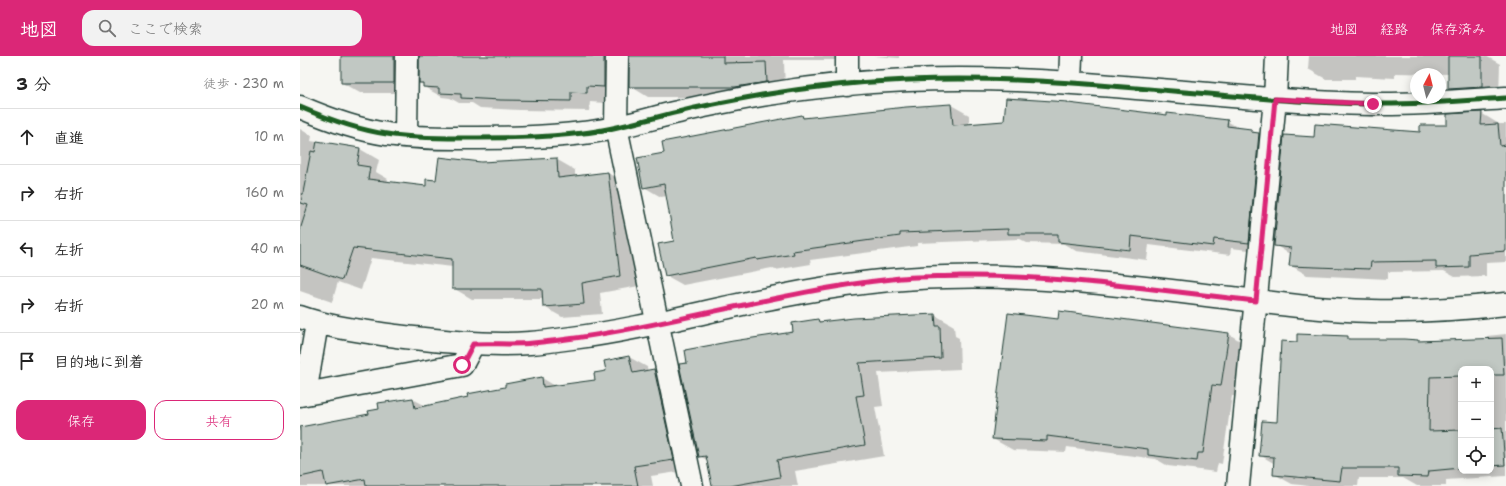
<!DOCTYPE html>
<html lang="ja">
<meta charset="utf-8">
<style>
body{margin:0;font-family:"Shantell Sans","Klee One",sans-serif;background:#f2f2f2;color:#222}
.controls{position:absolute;right:12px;bottom:12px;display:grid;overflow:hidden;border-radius:8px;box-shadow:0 2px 10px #0003}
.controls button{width:36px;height:36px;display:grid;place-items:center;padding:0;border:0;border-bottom:1px solid #e0e0e0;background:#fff;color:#222;font:20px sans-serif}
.compass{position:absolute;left:1110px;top:12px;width:36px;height:36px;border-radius:50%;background:#fff;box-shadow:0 2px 10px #0003;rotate:7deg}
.stop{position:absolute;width:12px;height:12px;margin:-9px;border:3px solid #db2777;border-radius:50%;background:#fff}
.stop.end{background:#db2777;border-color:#fff;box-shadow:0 1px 4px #0008}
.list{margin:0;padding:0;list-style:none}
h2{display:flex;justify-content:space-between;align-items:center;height:52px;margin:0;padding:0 16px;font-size:17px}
h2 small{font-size:13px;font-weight:400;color:#767676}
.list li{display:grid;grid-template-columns:26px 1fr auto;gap:12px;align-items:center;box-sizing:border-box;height:56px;padding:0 16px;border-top:1px solid #e0e0e0}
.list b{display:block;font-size:15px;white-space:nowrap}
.list em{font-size:13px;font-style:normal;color:#767676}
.actions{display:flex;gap:8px;padding:12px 16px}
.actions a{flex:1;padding:9px 0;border:1px solid #db2777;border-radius:12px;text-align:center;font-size:14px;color:#db2777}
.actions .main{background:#db2777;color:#fff}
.icon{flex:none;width:22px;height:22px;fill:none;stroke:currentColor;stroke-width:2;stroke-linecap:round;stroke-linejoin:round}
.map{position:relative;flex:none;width:1206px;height:430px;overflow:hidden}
header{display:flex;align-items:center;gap:24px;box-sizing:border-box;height:56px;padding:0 20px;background:#db2777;color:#fff}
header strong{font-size:19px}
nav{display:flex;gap:22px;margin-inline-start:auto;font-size:14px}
.search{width:280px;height:36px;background:#f2f2f2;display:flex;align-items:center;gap:10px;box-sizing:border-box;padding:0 14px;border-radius:12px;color:#767676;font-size:15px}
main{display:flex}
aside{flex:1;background:#fff}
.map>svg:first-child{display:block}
.shadow{fill:#0003;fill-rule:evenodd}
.building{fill:#c1c8c3;stroke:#1f3d34}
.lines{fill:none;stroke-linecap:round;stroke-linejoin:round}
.minor-casing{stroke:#1f3d34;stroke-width:25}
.tertiary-casing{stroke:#1f3d34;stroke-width:25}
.minor{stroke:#f6f6f2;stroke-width:22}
.tertiary{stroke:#f6f6f2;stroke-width:22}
.cycleway-casing{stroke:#f6f6f2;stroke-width:8}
.cycleway{stroke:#1b5e20;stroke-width:5}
.route{stroke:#db2777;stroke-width:5}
</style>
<header>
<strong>地図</strong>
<div class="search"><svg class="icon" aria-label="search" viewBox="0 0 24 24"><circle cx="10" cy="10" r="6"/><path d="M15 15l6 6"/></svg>ここで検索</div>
<nav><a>地図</a><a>経路</a><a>保存済み</a></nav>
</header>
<main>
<aside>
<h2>3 分<small>徒歩 · 230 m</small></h2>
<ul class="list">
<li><svg class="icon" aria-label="ahead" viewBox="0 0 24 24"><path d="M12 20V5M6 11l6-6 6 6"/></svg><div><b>直進</b></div><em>10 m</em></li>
<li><svg class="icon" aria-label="right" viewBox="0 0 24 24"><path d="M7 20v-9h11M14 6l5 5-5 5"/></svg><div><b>右折</b></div><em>160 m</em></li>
<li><svg class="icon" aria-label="left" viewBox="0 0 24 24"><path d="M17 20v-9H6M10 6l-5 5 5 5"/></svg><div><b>左折</b></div><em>40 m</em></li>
<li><svg class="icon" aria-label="right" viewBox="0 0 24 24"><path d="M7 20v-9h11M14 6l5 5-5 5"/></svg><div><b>右折</b></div><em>20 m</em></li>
<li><svg class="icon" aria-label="arrive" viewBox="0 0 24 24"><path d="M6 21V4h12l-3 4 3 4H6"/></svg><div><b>目的地に到着</b></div></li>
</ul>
<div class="actions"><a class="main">保存</a><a>共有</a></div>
</aside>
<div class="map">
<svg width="1206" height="430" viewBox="0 0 1206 430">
<rect width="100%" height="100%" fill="#f6f6f2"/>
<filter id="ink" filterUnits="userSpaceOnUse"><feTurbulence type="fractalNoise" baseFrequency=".025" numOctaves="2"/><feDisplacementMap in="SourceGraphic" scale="8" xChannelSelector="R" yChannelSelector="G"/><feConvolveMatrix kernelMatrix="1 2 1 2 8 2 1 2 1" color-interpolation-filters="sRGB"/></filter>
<g filter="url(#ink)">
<!-- shadow -->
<path class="shadow" d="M42,0H118L114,4L112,37H60L42,27Z
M121,0H329L324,4L322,41L305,40V47L290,46L289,55L220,54L180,52L172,47H159L150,42L142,41L124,31V29L120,27Z
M331,0H543V4H484L485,36L454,41H348L330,30Z
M574,0H599V2Z
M1009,0H1186L1200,8L1199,41L1166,43L1149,33V18L1095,17V22L1055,20V23H1026L1008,13Z
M770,48L867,60L927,65L940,73L951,74L976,88L966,196L931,192L930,199L849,189L847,204L776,195L764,188L727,187L719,183L617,187V190L510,204L511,208L475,214L472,212L383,229L365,219L375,186L367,140L361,141L344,131L365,97L502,60L507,62L651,49L669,59V68L705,66Z
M1181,57L1199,68H1206V206L1186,207V220L1155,221L1144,215L1088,216V223L1007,219L990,209L991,199L975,189L1015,82L1121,77L1148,70Z
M0,73L12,80L11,85L60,93L79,104L76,116L88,123L87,127L126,131L137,125L181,107L256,103L275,114V121L308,117L326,128L339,230L300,237L302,258L262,261L244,251L243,243H172L153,232V211L71,202L61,234L38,226L32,246L0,235Z
M635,259L654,270L655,280L659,282L660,313L578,317L583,350L575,351L584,400L495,415L498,430H413L409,405L399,400L494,277L518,264L522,266Z
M759,264L929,278L948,290L941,341L932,340L922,408L918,407L916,416L868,410L856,403L767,391L766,396L713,394L693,383Z
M1206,278V420L1146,424V430H1117L1103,422H1059L1058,430H1009L992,428L974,418L975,408L960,399L978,367L998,287L1048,281L1053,284H1104L1118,285L1121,286L1187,284V280ZM1161,313H1191V415H1161Z
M329,301L347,311L348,316L354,314L372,324L391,414L351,420L353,430H0V372L70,359L113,343L126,350L169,341L242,322L257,331L296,325L307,315Z"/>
<!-- building -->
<path class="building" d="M41,0H94V27H41Z
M119,0H304V31L287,30V37L271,36V45L201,44L161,42V38L139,37V32L123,31V27H119Z
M329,0H423V7L466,6L467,26L435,31H329Z
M1148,0H1182V31L1148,33Z
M706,42L768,46V47L867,59V57L928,64L927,70L951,73V76L959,77L949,187L914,183L913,190L831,180L830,194L758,186V178H708V173L600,177V180L493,195L494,198L457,204L456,202L365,220L358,188L374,185L364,128L343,132L337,102L364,97L362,86L502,59L503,62L606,51L651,48L653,69L704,65Z
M1182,56L1181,69L1198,68L1200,90L1206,89V195L1169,198V211L1136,212V205L1071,206L1070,213L989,210L991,192L974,190L984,79L1014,81L1015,68L1120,76V69H1147V58Z
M17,85L60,92L57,109L70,111L68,123L126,130V123L136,124L139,101L181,106L257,102L258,122L308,116L320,220L282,227L284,248L243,251L242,233H152V203L53,192L42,224L0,209V174L8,149L1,147L11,95L15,96Z
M759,255L929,277L921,330L912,329L903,397H898L897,405L848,399V393L747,380V385L692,383L708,257L758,263Z
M635,258L636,270H640L641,302L559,307L564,339L556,340L565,389L477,404L480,421L430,430H412L406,400L399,401L379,308L387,307L385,294L433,285L493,276L492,267L518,263L519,266L554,262Z
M997,278L1048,280V283H1104L1118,284V285L1202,282L1204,319H1191V313H1161V320L1130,321L1129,375L1161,374V412L1129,415L1128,421L1098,420V412H1042L1040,425L973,419L974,401L959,400L962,365L977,366L981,285L997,286Z
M329,300L333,317L354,313L374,404L334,410L338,430H66L65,423L26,430L23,416L0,421V371L69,358L68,355L79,353L78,347L113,342L115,352L168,341L167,338L205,331V328L242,321L243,331L295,324L294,317L306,315L304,305Z
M1202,372L1205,409L1191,410V373Z"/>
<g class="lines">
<defs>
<path id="minor" d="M317,0L316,71L392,430
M770,26L771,0
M547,29V0
M0,51C28,63 57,74 87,78C111,82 136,82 161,82C201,82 242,82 283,77C315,74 347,63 378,56C406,49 434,44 462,39C510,31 559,26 608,24C763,17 917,45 1072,48C1116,49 1161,45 1206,42
M106,80L107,0
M5,338L17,267
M0,339L162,309L173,288
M938,430L975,43L977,0"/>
<path id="tertiary" d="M0,261C31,272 64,275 96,280C140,285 185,290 230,287C244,286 258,284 272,282C343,273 412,253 482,240C537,229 590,222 646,221C742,218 837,231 932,242C978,248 1025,254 1072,255C1117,256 1161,253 1206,248"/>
</defs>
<!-- minor casing -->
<use href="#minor" class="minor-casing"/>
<!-- tertiary casing -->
<use href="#tertiary" class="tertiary-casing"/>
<!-- minor -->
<use href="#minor" class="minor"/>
<!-- tertiary -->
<use href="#tertiary" class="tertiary"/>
<defs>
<path id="cycleway" d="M0,51C28,63 57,74 87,78C111,82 136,82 161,82C201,82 242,82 283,77C315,74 347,63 378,56C406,49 434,44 462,39C510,31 559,26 608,24C763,17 917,45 1072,48C1116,49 1161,45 1206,42"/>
</defs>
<!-- cycleway casing -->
<use href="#cycleway" class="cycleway-casing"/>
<!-- cycleway -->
<use href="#cycleway" class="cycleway"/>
</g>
</g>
<g class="lines" filter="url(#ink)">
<!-- route -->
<path class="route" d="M162,309L173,288C193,287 213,289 233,287C354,276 471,236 592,223C614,220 637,221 660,220C759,219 857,234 956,245L975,43L1073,48"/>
</g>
</svg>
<div class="controls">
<button>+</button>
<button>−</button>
<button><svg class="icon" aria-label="locate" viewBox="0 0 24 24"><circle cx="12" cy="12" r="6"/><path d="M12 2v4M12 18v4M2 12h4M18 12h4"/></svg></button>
</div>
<svg class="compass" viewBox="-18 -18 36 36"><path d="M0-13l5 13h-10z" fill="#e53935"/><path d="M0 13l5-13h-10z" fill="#767676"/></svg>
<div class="stop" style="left:162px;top:309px"></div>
<div class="stop end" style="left:1073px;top:48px"></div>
</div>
</main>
